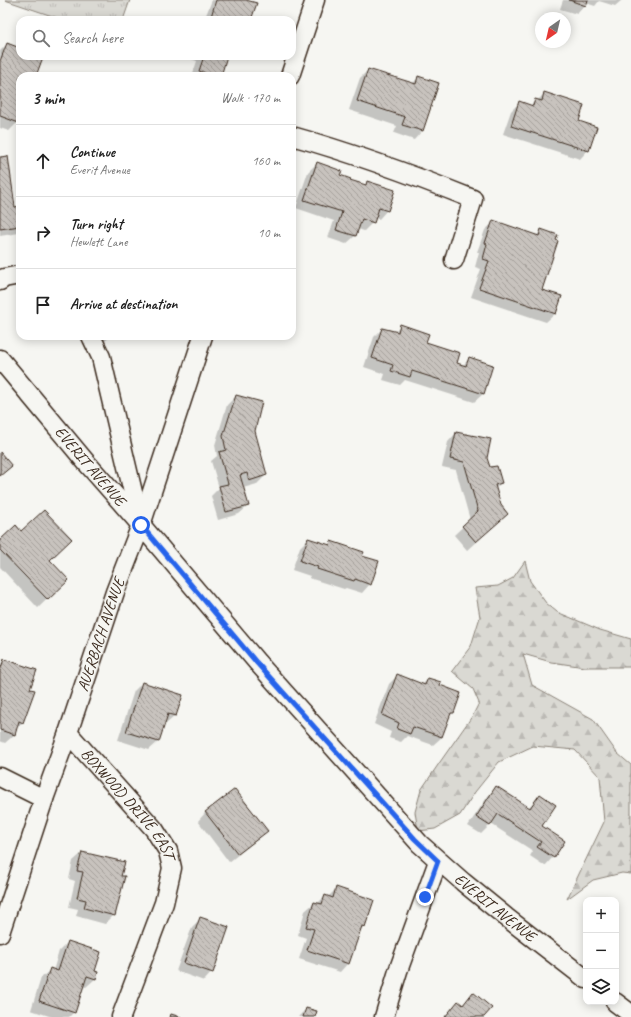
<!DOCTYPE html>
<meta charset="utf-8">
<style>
body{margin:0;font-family:Caveat,sans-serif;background:#f6f6f6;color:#222}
.controls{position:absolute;right:12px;bottom:12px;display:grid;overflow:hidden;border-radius:8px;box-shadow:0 2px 10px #0003}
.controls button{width:36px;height:36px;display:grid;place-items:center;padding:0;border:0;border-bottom:1px solid #e0e0e0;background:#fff;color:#222;font:20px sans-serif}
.compass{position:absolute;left:535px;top:12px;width:36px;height:36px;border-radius:50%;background:#fff;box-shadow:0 2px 10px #0003;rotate:214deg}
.stop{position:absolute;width:12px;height:12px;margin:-9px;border:3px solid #2563eb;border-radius:50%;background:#fff}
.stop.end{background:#2563eb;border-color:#fff;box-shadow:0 1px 4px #0008}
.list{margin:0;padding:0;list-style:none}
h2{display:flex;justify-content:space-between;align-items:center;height:52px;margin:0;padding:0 16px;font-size:17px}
h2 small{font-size:13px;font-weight:400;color:#767676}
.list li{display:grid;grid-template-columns:26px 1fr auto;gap:12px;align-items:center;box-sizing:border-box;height:72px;padding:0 16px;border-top:1px solid #e0e0e0}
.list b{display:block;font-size:15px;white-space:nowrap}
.list p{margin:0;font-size:13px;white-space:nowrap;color:#767676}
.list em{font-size:13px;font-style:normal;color:#767676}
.icon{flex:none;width:22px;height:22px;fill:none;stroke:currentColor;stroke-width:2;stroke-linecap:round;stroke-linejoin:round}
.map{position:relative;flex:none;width:631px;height:1017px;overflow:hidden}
.search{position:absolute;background:#fff;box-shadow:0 2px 10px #0003;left:16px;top:16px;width:280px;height:44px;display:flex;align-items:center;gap:10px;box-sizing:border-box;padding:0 14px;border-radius:12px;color:#767676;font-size:15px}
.panel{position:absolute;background:#fff;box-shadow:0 2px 10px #0003;left:16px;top:72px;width:280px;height:268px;border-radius:12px}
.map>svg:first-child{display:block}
.grass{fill:url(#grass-tufts);stroke:#8a8278}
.forest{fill:url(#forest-firs);stroke:#8a8278}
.shadow{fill:#0003}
.building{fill:url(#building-back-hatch);stroke:#3b2a1e}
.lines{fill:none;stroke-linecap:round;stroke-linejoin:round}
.minor-casing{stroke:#3b2a1e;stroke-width:21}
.minor{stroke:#f6f6f2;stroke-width:18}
.route{stroke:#2563eb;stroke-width:5}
.labels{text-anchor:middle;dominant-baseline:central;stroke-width:4;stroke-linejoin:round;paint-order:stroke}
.street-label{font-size:16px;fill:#3b2a1e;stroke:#f6f6f2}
</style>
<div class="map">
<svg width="631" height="1017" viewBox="0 0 631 1017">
<defs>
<pattern id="grass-tufts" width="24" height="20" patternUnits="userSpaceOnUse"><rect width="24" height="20" fill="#dad9d3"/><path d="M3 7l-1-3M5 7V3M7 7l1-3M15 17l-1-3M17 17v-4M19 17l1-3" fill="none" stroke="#bcbab5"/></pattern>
<pattern id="forest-firs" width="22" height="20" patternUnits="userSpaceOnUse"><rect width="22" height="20" fill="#dad9d3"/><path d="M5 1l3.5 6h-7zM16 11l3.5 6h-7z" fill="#bcbab5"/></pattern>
<pattern id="building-back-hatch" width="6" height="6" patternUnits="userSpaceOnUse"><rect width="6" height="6" fill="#c8c3be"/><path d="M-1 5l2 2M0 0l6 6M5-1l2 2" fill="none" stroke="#a49f9a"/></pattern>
</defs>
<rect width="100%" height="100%" fill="#f6f6f2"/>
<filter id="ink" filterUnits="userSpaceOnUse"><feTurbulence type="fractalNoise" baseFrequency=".025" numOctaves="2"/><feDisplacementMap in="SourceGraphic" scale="8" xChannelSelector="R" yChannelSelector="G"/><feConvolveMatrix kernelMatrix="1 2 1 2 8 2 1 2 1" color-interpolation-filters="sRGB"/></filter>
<g filter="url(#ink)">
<!-- grass -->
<path class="grass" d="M5,0H130L123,20H64Z"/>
<!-- forest -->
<path class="forest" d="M525,561L530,581L546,603L557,612L600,630L631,639V667H585L551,662L523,654L532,685L593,719L617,753L631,765V874L622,873L593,880L567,899L604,822L600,777L575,750L533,746L499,762L475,792L460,815L435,829L418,831L415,812L421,790L440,762L473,715L479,703L473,689L452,671L471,646L480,617L475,588L498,586L513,578Z"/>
<!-- shadow -->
<path class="shadow" d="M212,0H243L250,20H204Z
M563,0H622L615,6L599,1L595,6L586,3L585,5L577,14L560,9Z
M7,44L20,49V56H38L42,57L35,76H20V117L18,122L9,131L0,128V51Z
M183,56H226L220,76H192L197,61Z
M368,70L412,84L419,77L438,84L422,131L414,140L394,133L397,126L349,110L360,78Z
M545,93L578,121L588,150L580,159L503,134L511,111L519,103L530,106L536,100H538Z
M0,158L15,208H20V232L19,233L0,236Z
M317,163L349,181L364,186L368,182L387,210L379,219L376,218L373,222L364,231L358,229L355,236L346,244L328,238L334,221L296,208L308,172Z
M494,222L536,236L542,230L540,290L561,297L555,314L546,322L471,297L481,269L475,267L479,252H477L485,230Z
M401,325L455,364L462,366L470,358L492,365L483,394L474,402L405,380L400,385L383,380L385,374L364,367L374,337L382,329L394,332Z
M101,336H111L105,341Z
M236,396L254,431L266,475L257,484L243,488L248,506L239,514L218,520L211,496L219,488L211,461L217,456L215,445L227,405Z
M456,433L489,469L501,483L495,489L498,522L467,550L454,535L470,520L456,470L442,467L448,442Z
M308,539L328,545L331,542L370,584L362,593L346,588L344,589L309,578L310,576L292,570L300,547Z
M0,541L49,560L67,580L38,608L0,567Z
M4,660L29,690L23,722L16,729L14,735L5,743L0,741V665Z
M397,676L422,685L428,679L453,713L449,716L442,737L433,745L407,736L401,742L389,738L391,732L374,724L389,684Z
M142,683L182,695L175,716L166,724H164L158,742L149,750L118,740L134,691Z
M497,787L528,808L540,795V826L553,857L545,866L530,856L533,851L491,824L481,834L468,826L488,796Z
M206,812L266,830L258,839L229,862L198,821Z
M82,853L120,876L114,915L105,924L76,916L78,909L69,907L75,881L69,879L73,861Z
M336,889L364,926L359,932L348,963L340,972L299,959L306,938L298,935L305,911L314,903L317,904L325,896L328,897Z
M201,918L212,972L204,981L176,971L192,927Z
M68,942L94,971L95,979L86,987L82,986L74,1012L69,1017H52L31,1010L41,978L50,970L53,971L59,951Z
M473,994L483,1017H444L458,1002L462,1005Z
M306,1009L314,1017H298Z"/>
<!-- building -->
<path class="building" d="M216,0H246L257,3L251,20H210Z
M569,0H588L586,6Z
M7,43L20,48V56L43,57L36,76H20V119L19,123L0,116V61Z
M204,56H227L221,76H214L199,71Z
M368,69L416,84L418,76L439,83L423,131L402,125L405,117L357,101Z
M544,92L584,105L579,121L597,127L589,151L511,126L519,101L533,106L535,99L542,101Z
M8,156L15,207L20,206V226L0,229V157Z
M317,162L342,171L340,175L351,179L350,180L366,185L367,181L395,190L388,211L379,208L374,223L362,219L356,236L336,230L342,212L304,200Z
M493,220L539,236L541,229L558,235L556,240L558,241L542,290L562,296L556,314L479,288L489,261L483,259L487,244L485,243Z
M400,324L429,334L426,342L460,353L457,363L466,366L469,357L493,365L484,394L412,371L410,377L391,371L393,365L372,358L382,328L398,332Z
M236,395L262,402L255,431L267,475L249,481L247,473L240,475L249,506L226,512L219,486L228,484L219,452L226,450L223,436Z
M456,432L491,439L487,458L490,467L497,466L502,483L495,485L501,505L508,514L476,542L462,526L478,511L464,462L450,459Z
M0,452L12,466L0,476Z
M44,510L72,539L50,560L69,580L48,600L0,550V540L16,525L21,531Z
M308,538L330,545L331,541L364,552L362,556L379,561L371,585L355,579L354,581L317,569L318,567L300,561Z
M4,659L37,670L30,689L35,690L23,723L19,721L15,735L0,730V671Z
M397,674L425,685L428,678L441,682L440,685L461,693L454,713H451L442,737L413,727L410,734L397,729L399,723L382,715Z
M142,682L183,695L176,716L168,714L159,742L126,732Z
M496,786L530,808L540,794L556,805L542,826L565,841L554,858L537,847L541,842L498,814L490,826L476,817Z
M235,789L268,831L238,854L205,812Z
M82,852L125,862L121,876H125L115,916L84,908L86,900L77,898L83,872L77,871Z
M336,887L374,900L365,927L362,926L349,964L307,950L314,929L306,927L314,902L322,904L325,895L333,898Z
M200,917L229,927L213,973L184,963Z
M68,941L101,952L95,971L98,972L96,979L87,976L75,1013L39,1001L50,968L58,971Z
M473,992L492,1008L484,1017H445L458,1001L463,1005Z
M306,1008L317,1011L315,1017H303Z
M171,1014L181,1017H170Z"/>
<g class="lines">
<defs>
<g id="minor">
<path d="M290,76L315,0"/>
<path d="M292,136C353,153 413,175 473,199L454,260"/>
<path d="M0,281L4,278L20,275"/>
<path d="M91,336L101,357L140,522"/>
<path id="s1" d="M0,359L85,461L141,525L257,662L420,844L463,882L506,917L586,979"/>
<path id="s2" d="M68,733L154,829L168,851L172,868L164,903L121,1017"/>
<path d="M0,777L44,799"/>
<path id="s3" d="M0,933L44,799L68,733L115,592L141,525L203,336"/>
<path d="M615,1002L631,1014"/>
<path d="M384,1017L398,971L438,861"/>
</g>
</defs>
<!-- minor casing -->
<use href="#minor" class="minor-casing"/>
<!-- minor -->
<use href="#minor" class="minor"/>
</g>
</g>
<g class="lines" filter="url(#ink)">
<!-- route -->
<path class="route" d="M141,525L256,662L415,839L438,861L425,897"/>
</g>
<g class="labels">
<!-- street labels -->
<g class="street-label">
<text stroke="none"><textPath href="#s1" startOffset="140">EVERIT AVENUE</textPath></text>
<text stroke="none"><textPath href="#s3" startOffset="315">AUERBACH AVENUE</textPath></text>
<text stroke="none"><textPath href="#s2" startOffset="93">BOXWOOD DRIVE EAST</textPath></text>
<text stroke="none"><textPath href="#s1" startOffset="740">EVERIT AVENUE</textPath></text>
</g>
</g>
</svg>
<div class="controls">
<button>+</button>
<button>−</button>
<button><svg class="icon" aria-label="layers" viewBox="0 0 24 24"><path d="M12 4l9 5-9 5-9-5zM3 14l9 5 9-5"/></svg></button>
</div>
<svg class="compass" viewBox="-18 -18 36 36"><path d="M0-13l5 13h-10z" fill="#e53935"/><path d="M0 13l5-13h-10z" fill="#767676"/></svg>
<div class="stop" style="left:141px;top:525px"></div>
<div class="stop end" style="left:425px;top:897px"></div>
<div class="search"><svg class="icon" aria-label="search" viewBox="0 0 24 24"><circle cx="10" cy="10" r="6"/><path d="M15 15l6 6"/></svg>Search here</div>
<section class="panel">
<h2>3 min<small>Walk · 170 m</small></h2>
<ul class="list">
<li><svg class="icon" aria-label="ahead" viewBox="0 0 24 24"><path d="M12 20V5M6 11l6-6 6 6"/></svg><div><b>Continue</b><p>Everit Avenue</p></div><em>160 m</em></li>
<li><svg class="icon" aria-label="right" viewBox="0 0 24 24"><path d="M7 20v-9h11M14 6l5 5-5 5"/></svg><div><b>Turn right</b><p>Hewlett Lane</p></div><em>10 m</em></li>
<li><svg class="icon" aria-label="arrive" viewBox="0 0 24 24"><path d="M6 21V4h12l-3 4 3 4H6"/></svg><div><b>Arrive at destination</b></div></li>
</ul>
</section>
</div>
